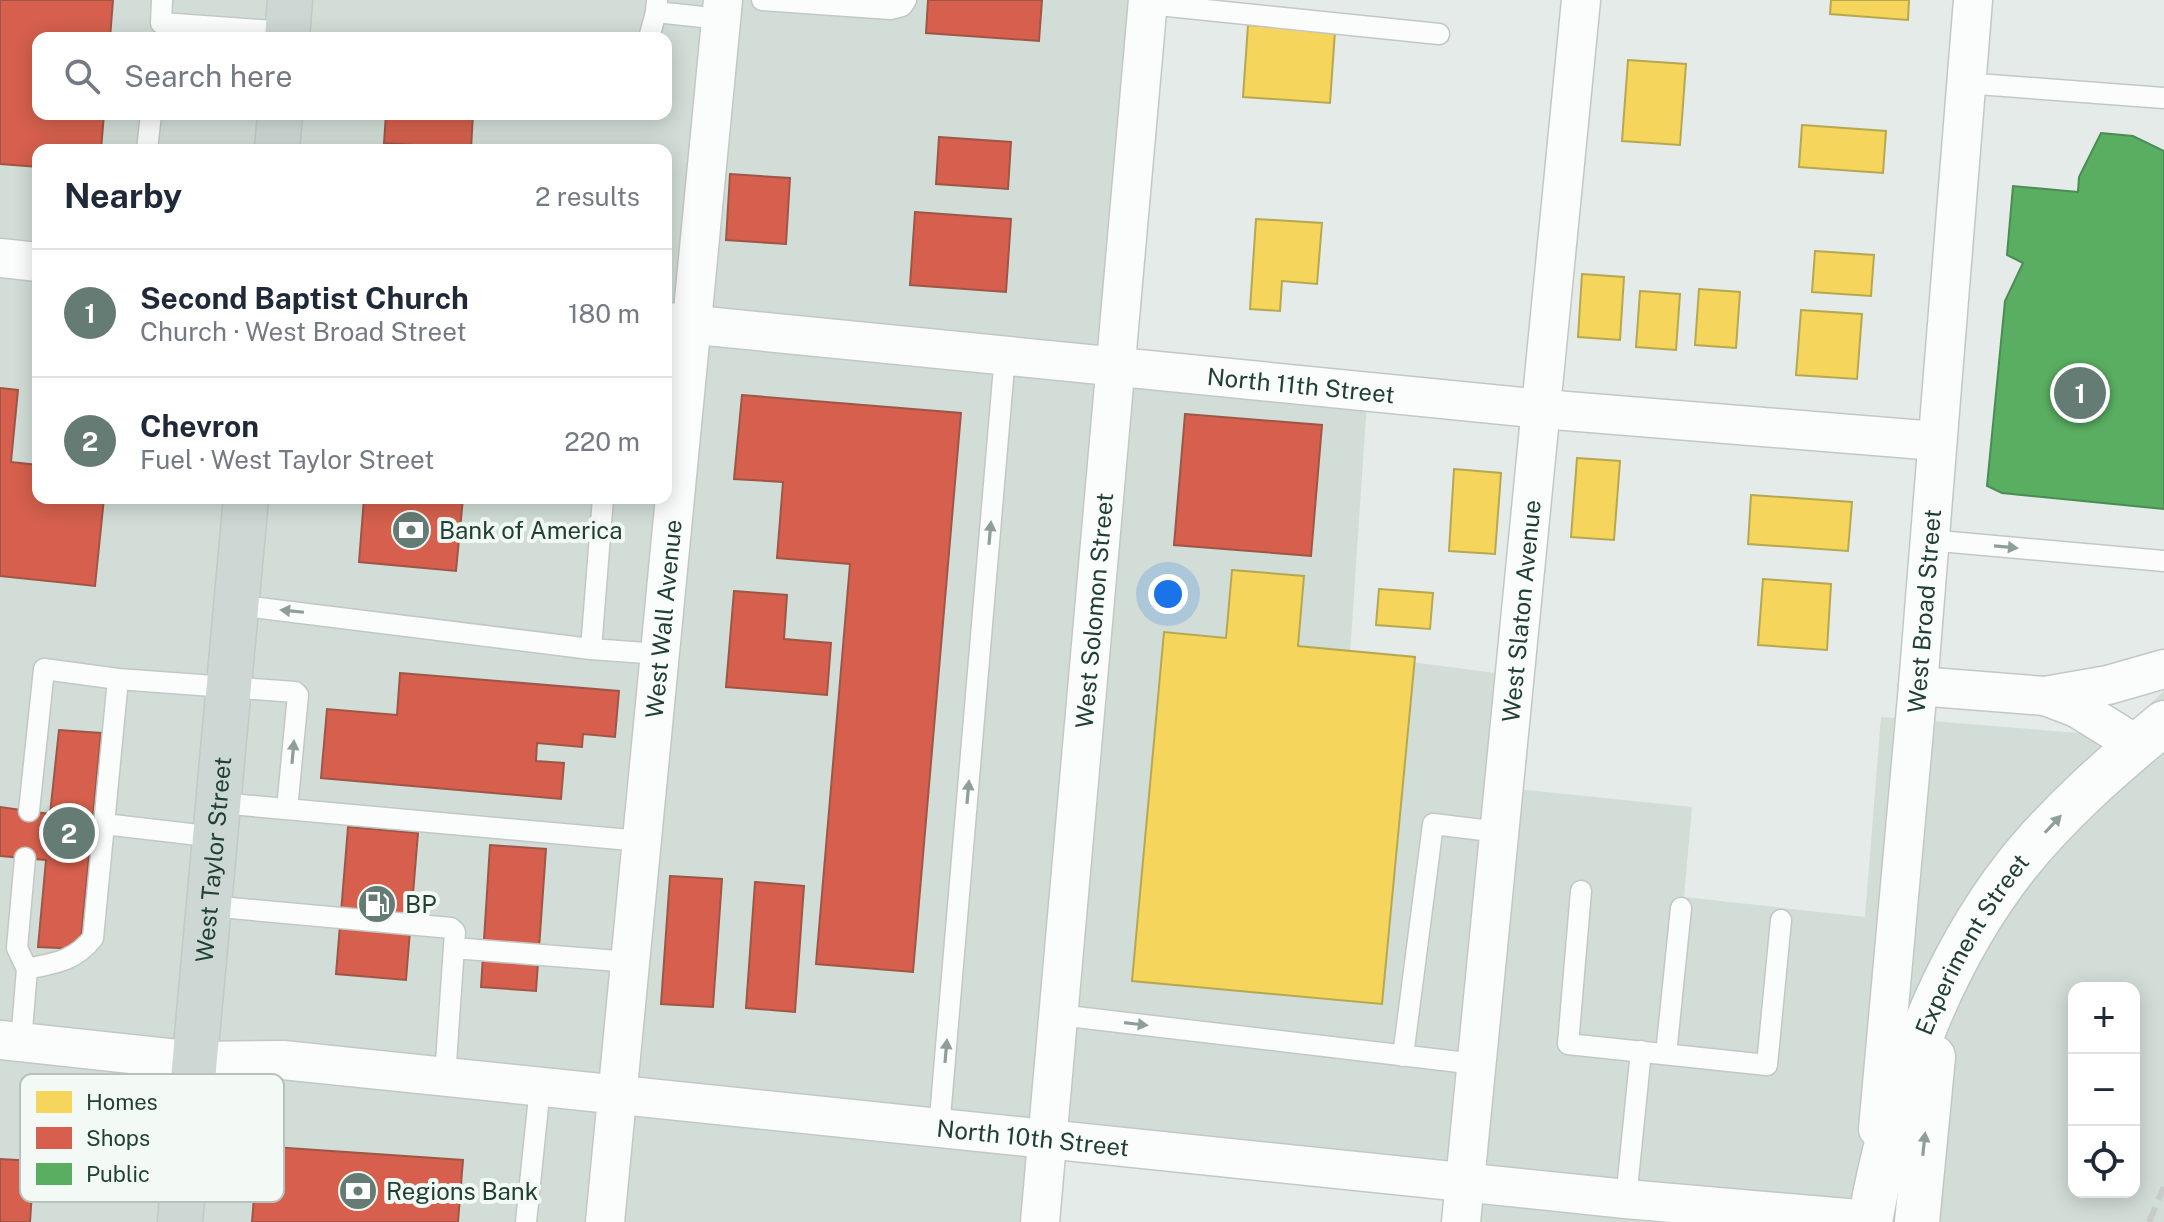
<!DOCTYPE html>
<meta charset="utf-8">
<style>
body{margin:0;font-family:"Public Sans",sans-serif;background:#f6f6f7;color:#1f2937}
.controls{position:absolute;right:24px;bottom:24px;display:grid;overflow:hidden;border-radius:16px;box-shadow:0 4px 20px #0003}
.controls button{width:72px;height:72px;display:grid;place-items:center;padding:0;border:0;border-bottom:2px solid #e0e1e3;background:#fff;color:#1f2937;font:40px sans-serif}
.you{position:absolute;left:1168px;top:594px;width:28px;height:28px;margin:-20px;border:6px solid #fff;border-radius:50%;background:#1a73e8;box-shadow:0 0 0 12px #1a73e833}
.badge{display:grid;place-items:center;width:52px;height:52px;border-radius:50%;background:#657c74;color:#fff;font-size:26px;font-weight:700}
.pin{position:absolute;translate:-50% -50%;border:4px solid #fff;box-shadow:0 2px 8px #0006}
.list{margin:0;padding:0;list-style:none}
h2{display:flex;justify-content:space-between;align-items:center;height:104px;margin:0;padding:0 32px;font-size:34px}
h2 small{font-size:26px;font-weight:400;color:#747a83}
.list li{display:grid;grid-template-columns:52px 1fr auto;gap:24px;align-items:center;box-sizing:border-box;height:128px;padding:0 32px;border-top:2px solid #e0e1e3}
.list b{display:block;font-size:30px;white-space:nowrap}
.list p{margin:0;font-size:26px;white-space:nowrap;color:#747a83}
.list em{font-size:26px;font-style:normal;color:#747a83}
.icon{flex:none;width:44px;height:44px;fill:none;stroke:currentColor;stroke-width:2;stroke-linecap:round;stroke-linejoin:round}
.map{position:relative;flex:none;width:2164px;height:1222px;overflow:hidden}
.search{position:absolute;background:#fff;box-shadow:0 4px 20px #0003;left:32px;top:32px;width:640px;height:88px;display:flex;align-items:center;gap:20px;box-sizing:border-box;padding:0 28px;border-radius:16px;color:#747a83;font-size:30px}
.panel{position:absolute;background:#fff;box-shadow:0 4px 20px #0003;left:32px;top:144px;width:640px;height:360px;border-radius:16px}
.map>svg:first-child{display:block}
.built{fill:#d2ddd7;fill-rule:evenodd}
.homes{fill:#f6d55c;stroke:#b6a850;stroke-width:2}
.shops{fill:#d6604d;stroke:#9f5646;stroke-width:2}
.public{fill:#5aae61;stroke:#498d54;stroke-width:2}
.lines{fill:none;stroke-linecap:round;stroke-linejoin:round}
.lane-casing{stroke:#c2c8c5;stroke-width:23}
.street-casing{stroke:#c2c8c5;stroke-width:41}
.secondary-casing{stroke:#c0c8c5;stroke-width:47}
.primary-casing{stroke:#c0cac7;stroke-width:47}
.lane{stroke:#fbfcfc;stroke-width:20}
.street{stroke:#fbfcfc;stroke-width:38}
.secondary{stroke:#fbfcfc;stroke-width:44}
.primary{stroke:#cdd7d3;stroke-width:44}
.rail{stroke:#c7ccca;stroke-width:6;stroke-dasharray:16 8;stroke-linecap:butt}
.oneway{fill:#8e9e98}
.labels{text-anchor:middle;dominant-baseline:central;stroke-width:8;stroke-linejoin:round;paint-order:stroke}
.street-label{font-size:24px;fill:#204035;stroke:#f3faf5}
.poi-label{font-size:24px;fill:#204035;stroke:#f3faf5;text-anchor:start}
.key{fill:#f3faf5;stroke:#b4c2bb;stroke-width:2}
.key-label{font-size:22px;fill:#204035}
</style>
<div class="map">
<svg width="2164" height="1222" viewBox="0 0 2164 1222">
<rect width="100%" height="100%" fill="#e5ebe8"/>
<!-- built -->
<path class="built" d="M0,0H1137L1110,368L1368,387L1350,654L1503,674L1496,787L1692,807L1684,897L1865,917L1881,717L2116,736L2164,691V1222H1456L1461,1176L1027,1131L1022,1222H0ZM38,38H666V114H38ZM38,150H666V498H38ZM2074,988H2134V1192H2074Z"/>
<!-- homes -->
<path class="homes" d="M1831,0H1909L1908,20L1830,14Z
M1248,25L1335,31L1330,103L1243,97Z
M1628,60L1686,64L1680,145L1622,141Z
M1802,125L1886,131L1883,173L1799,167Z
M1256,219L1322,223L1317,284L1282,281L1280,311L1250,309Z
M1815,251L1874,255L1871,296L1812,292Z
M1582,274L1624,277L1620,340L1578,337Z
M1699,289L1740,292L1736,348L1695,345Z
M1640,291L1680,294L1676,350L1636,347Z
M1801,310L1862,314L1857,379L1796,375Z
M1577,458L1620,461L1614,540L1571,537Z
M1454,469L1501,473L1495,554L1449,551Z
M1751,495L1852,502L1848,551L1748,544Z
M1232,570L1304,576L1298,646L1415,657L1382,1004L1132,981L1164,632L1226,638Z
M1763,579L1831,584L1827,650L1758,645Z
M1379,589L1433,593L1430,629L1376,625Z"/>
<!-- shops -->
<path class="shops" d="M0,0H113L110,38H38V114H104L101,150H38V167L0,164Z
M928,0H1042L1039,41L926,33Z
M386,114H473L471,149L384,143Z
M939,137L1011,142L1008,189L936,184Z
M730,174L790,178L786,244L726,240Z
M915,212L1011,219L1006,292L910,285Z
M0,388L18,390L11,462L38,465V498H104L95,586L0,576Z
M742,395L961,413L913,972L816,964L850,564L777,558L783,482L734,479Z
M1185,414L1322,425L1311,556L1174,545Z
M364,498H463L456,571L359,562Z
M734,591L787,595L784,639L831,643L827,695L726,687Z
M400,673L619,691L615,737L583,734L582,747L537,743L536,761L564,763L561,799L321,778L327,709L397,715Z
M59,730L101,733L80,949L38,947L46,860L0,856V807L50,814Z
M348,827L418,833L406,980L336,974Z
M490,845L546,849L536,991L481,987Z
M670,876L722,879L713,1007L661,1004Z
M755,882L804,886L795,1012L746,1008Z
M258,1146L463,1160L458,1222H252Z
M0,1159L34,1161L30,1222H0Z"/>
<!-- public -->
<path class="public" d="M2101,133L2133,136L2164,151V509L2002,493L1987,486L2005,301L2023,263L2007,255L2013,186L2078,192L2079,177Z"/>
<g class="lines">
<defs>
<path id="lane" d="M162,0L161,23L287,32
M762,0L890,9L902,6L906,0
M1148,4L1439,34
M656,12L721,19
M649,38L656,12L657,0
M1964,83L2164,98
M147,150L151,114
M603,498L591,649L659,654
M1928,540L2164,561
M236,605L591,649
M219,803L641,841
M29,811L44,669L118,679
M216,837L104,824L118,679L295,692L298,695L287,809
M1581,891L1568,1044L1767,1065L1781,920
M209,906L451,928L455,932L445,1077
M454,948L630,962
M27,969C55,963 75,961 93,938L104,824
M1059,1015L1476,1064
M21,1042L27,969L17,948L25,858
M1666,1054L1681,908
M1403,1056L1433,824L1499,832
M939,1129L1005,355
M1626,1199L1641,1051
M526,1222L540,1087"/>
<g id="street">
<path d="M0,258L38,262"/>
<path id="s1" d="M666,322L1542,409L1936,441"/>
<path d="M1918,686L2045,696L2108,685L2164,669"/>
<path d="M2045,696L2077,708L2137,745"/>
<path id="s2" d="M0,1040L196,1061L283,1060L1626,1199L1870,1220L1873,1190"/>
<path id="s3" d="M1878,1129L1918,686L1973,0"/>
<path id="s4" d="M605,1222L723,0"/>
<path id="s5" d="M1040,1222L1148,0"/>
<path id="s6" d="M1461,1222L1581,0"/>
</g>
<g id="secondary">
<path id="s7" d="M1870,1222C1892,1097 1937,967 2016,866C2058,813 2112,766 2164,723"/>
<path d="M1917,1222L1933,1057"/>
</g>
<g id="primary">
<path d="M287,38L290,0"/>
<path d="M277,150L280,114"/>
<path id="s8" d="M180,1222L246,498"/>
</g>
</defs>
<!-- lane casing -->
<use href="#lane" class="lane-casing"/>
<!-- street casing -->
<use href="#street" class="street-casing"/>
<!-- secondary casing -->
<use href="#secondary" class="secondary-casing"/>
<!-- primary casing -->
<use href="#primary" class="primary-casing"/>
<!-- lane -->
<use href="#lane" class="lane"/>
<!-- street -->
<use href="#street" class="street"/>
<!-- secondary -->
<use href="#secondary" class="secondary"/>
<!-- primary -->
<use href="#primary" class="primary"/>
<!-- rail -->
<path class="rail" d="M2149,1222L2164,1187"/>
</g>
<!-- one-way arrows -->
<defs><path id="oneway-solid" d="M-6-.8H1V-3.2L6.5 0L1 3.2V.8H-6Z" transform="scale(2)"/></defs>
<g class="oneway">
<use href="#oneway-solid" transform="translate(990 533) rotate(-85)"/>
<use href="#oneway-solid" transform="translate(2006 547) rotate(5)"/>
<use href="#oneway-solid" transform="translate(292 611) rotate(-174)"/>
<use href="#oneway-solid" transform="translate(293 752) rotate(-85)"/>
<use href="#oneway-solid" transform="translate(968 792) rotate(-85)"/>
<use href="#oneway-solid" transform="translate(2053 824) rotate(-47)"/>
<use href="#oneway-solid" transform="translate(1136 1024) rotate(7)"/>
<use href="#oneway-solid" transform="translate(946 1051) rotate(-85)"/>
<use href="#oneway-solid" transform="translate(1924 1144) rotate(-84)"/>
</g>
<!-- icons -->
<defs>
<symbol id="bank-disc" viewBox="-11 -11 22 22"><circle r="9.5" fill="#657c74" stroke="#f3faf5"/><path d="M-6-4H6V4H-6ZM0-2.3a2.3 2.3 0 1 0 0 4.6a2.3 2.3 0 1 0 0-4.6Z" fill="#fff"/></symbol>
<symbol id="fuel-disc" viewBox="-11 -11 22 22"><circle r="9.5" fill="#657c74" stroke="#f3faf5"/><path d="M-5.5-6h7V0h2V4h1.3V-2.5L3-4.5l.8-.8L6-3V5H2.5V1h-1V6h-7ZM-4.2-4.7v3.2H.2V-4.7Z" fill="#fff"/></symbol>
</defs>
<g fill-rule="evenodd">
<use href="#bank-disc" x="389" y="508" width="44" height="44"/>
<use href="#fuel-disc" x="355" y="882" width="44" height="44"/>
<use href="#bank-disc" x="336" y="1169" width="44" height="44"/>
</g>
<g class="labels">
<!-- street labels -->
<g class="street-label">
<text stroke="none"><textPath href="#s1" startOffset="638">North 11th Street</textPath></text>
<text stroke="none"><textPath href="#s5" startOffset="614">West Solomon Street</textPath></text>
<text stroke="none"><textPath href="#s6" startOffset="614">West Slaton Avenue</textPath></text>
<text stroke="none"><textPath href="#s3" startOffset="520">West Broad Street</textPath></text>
<text stroke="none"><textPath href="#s4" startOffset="606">West Wall Avenue</textPath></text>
<text stroke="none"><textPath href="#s8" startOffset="364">West Taylor Street</textPath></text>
<text stroke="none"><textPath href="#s7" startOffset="298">Experiment Street</textPath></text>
<text stroke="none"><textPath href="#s2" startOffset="1038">North 10th Street</textPath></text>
</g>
<!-- poi labels -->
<g class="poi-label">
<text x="439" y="530">Bank of America</text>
<text x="405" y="904">BP</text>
<text x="386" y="1191">Regions Bank</text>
</g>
</g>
<!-- legend -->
<rect x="20" y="1074" width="264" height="128" rx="12" class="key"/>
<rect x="36" y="1091" width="36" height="22" fill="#f6d55c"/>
<rect x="36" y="1127" width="36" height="22" fill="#d6604d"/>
<rect x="36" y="1163" width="36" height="22" fill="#5aae61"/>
<g class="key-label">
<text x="86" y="1110">Homes</text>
<text x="86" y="1146">Shops</text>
<text x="86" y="1182">Public</text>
</g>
</svg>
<div class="controls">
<button>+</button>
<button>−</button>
<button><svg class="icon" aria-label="locate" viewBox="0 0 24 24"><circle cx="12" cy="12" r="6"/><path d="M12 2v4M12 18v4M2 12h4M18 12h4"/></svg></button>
</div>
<div class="you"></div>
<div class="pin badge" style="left:2080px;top:393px">1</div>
<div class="pin badge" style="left:69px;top:833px">2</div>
<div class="search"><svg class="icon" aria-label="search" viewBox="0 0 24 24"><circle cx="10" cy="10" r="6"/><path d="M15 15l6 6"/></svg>Search here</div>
<section class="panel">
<h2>Nearby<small>2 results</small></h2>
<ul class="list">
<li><span class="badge">1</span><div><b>Second Baptist Church</b><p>Church · West Broad Street</p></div><em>180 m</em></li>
<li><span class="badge">2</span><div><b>Chevron</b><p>Fuel · West Taylor Street</p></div><em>220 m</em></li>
</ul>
</section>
</div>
